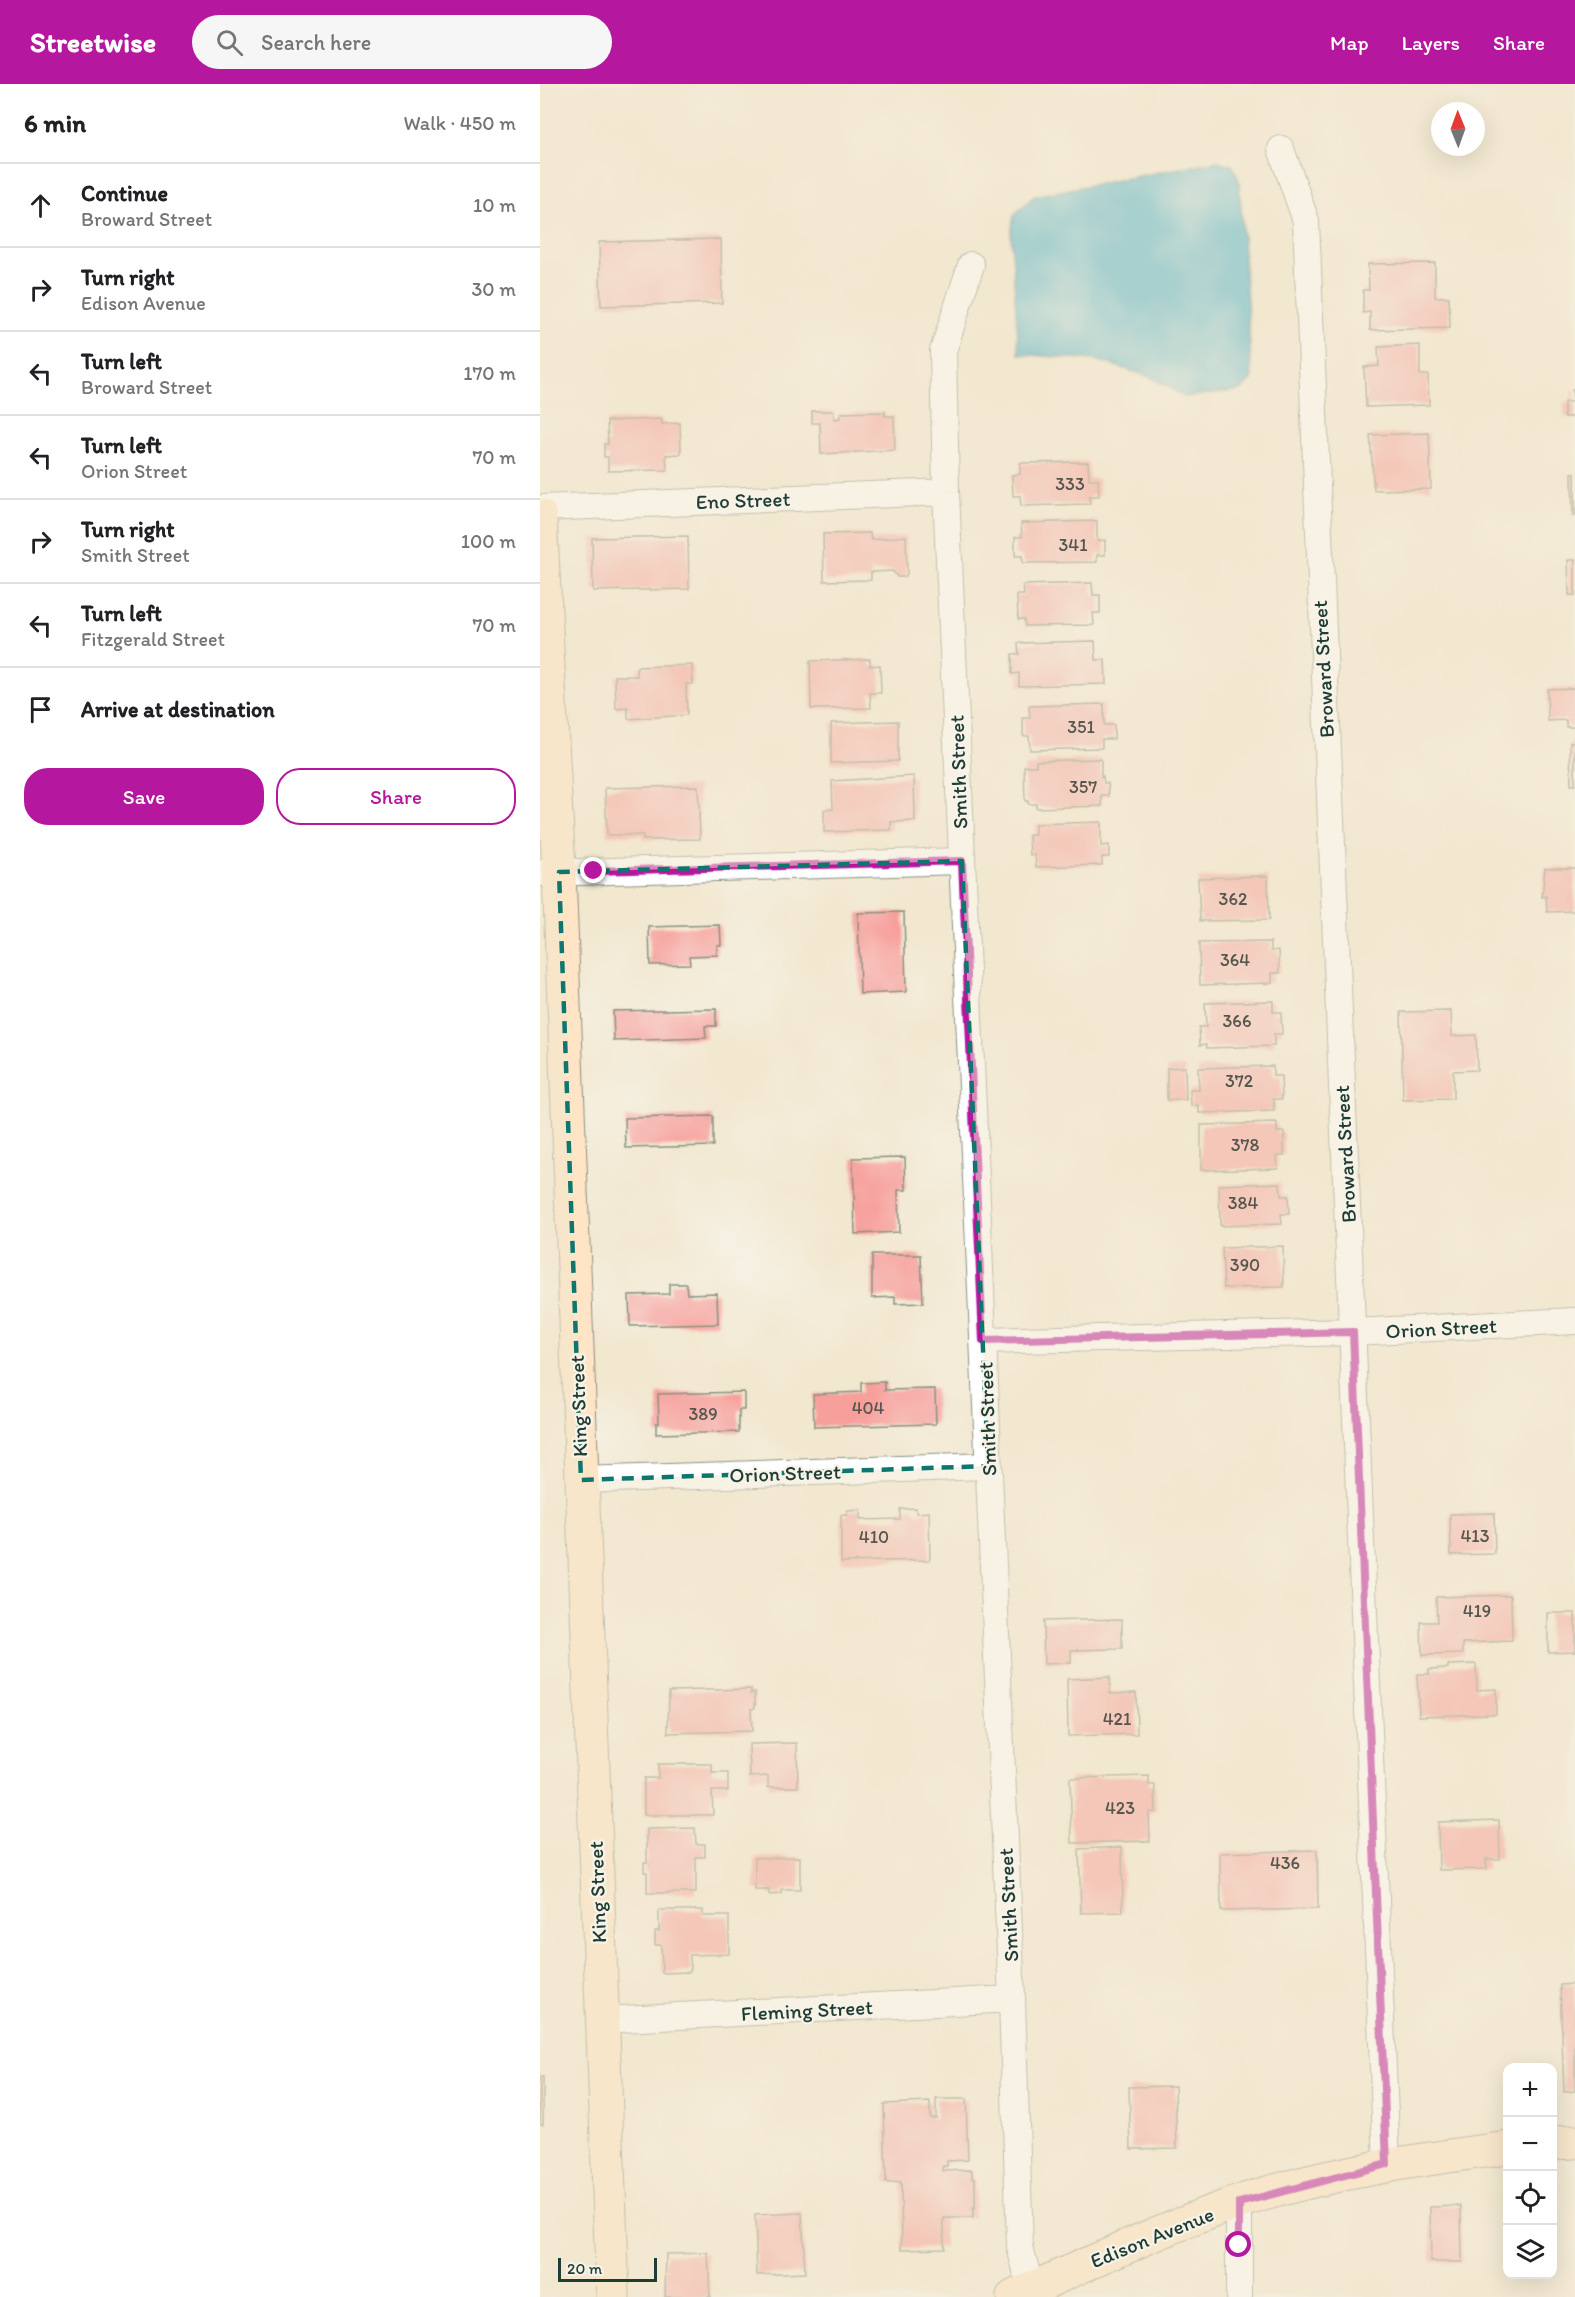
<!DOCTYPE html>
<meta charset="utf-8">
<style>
body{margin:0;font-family:Itim,sans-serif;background:#f6f6f6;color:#202124}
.controls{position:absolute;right:18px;bottom:18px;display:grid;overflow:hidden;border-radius:12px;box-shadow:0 6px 24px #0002}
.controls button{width:54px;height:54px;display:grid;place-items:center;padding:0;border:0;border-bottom:2px solid #e0e0e0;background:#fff;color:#202124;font:30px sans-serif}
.compass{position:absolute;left:891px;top:18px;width:54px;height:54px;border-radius:50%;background:#fff;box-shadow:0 6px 24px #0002;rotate:359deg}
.scale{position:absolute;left:18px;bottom:15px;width:99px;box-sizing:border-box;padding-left:6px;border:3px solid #1f3d34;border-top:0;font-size:16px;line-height:21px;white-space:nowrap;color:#1f3d34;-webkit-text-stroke:4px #f7f3e8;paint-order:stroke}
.stop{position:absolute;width:18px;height:18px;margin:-14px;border:4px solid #b5179e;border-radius:50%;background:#fff}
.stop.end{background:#b5179e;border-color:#fff;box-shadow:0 2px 6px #0008}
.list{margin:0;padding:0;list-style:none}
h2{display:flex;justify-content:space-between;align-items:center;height:78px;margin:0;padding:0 24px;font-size:26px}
h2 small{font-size:20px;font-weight:400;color:#757577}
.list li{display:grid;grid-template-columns:39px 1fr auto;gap:18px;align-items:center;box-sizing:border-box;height:84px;padding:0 24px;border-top:2px solid #e0e0e0}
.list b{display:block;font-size:22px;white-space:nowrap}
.list p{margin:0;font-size:20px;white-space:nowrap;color:#757577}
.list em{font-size:20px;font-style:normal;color:#757577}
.actions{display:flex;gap:12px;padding:18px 24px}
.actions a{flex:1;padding:14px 0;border:2px solid #b5179e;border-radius:24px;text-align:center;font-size:21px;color:#b5179e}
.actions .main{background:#b5179e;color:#fff}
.icon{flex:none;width:33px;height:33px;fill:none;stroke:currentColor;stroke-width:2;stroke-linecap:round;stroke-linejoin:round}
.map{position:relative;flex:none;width:1035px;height:2213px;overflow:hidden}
header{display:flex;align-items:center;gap:36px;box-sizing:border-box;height:84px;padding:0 30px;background:#b5179e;color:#fff}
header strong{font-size:28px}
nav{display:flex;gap:33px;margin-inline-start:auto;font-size:21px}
.search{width:420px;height:54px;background:#f6f6f6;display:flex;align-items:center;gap:15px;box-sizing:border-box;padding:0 21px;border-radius:33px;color:#757577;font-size:22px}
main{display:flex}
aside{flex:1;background:#fff}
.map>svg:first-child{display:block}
.water{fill:#4fb4ce;stroke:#377881;stroke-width:1.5}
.building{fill:#f79f9b}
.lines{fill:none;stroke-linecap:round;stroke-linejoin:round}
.street-casing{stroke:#889282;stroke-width:28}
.secondary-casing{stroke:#889282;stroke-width:35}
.street{stroke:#fff;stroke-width:26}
.secondary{stroke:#ffe4c6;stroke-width:33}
.route{stroke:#b5179e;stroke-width:8}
.marked{fill:none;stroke:#0f766e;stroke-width:4.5;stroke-dasharray:12 8;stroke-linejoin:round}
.labels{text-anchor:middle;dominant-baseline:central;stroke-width:4.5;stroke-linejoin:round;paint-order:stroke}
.number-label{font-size:18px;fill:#55564e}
.street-label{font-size:21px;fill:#1f3d34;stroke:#f7f3e8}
</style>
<header>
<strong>Streetwise</strong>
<div class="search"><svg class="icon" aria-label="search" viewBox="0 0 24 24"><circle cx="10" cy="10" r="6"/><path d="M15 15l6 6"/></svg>Search here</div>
<nav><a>Map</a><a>Layers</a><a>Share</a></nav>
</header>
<main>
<aside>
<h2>6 min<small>Walk · 450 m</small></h2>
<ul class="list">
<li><svg class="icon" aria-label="ahead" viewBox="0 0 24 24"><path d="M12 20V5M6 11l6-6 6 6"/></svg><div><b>Continue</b><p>Broward Street</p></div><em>10 m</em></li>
<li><svg class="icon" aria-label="right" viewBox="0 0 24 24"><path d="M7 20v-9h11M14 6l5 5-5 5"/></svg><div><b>Turn right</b><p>Edison Avenue</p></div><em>30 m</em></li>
<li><svg class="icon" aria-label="left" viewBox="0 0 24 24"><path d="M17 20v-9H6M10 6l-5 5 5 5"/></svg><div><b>Turn left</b><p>Broward Street</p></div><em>170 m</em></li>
<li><svg class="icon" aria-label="left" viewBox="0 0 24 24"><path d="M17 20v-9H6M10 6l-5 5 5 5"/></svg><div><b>Turn left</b><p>Orion Street</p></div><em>70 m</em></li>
<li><svg class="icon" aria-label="right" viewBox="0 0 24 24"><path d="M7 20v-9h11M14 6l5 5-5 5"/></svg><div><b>Turn right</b><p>Smith Street</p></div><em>100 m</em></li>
<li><svg class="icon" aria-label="left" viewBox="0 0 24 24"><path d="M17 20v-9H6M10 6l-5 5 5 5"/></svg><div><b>Turn left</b><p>Fitzgerald Street</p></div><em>70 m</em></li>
<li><svg class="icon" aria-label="arrive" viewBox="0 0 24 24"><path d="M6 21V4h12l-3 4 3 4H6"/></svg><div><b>Arrive at destination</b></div></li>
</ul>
<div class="actions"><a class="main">Save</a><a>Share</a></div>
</aside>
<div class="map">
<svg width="1035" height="2213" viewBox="0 0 1035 2213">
<rect width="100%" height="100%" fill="#f7f3e8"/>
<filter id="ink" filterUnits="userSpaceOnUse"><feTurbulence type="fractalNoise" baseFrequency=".0167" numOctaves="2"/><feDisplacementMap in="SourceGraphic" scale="12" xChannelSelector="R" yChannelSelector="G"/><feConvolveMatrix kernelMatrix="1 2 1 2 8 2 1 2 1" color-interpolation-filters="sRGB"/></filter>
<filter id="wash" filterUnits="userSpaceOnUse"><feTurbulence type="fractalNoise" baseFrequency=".008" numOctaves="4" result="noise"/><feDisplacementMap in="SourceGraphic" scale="24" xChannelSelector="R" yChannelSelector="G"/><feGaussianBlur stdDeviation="1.35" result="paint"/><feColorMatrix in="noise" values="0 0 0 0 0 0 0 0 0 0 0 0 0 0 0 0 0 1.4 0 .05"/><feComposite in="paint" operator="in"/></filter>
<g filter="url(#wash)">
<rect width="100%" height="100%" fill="#f2e7cf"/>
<!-- water -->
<path class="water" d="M677,77L692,81L699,96L712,295L701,306L645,313L611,293L556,276L479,270L471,150L474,131L494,112Z"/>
<g id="blocks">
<!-- building -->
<path class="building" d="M181,155L182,219L61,222L59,158Z
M895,179V213H909L910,244L830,246V228L823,229V206H829L828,180Z
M880,261V291H888L889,321L826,323L824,283L839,282L838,263Z
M1032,306H1035V338L1033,333H1024V318H1033Z
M272,327H294V335L300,334V329L345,328V332H354L355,366L281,370L280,339H272Z
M122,335V340L140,339L141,370L126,371L127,386L68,387V373H64V360H68L67,337Z
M889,349L891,405L834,406L830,351Z
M548,378L549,395H558L559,412H549L550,420L481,422L480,412H473L472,391L480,390V379Z
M1032,389H1035V432H1033Z
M557,437V457L565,456V471H557V478L483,479L482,472H475V453H482L481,439Z
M330,449L331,456L366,452L367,489L365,493H357L353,487L331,488V496L284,497L283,450Z
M148,452L149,505L53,507L52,454Z
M1028,476H1035V511H1029Z
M552,499L553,511H560V529H553L554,541L485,542L484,535H478L477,511H484L483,501Z
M555,557L556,576H565L566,600L479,602V589L472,590V570H479L478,559Z
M330,575V582L340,581L341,609H330L331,624L271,625L270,577Z
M152,581L153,600H146L147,631L88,635V624L76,625L75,592H97V583Z
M1035,604V643H1026V636L1008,637L1007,605Z
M564,620V641H574V655H562V664L490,666L489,652H483V634H490L489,622Z
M358,637V677L291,679V639Z
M1030,658H1035V701H1031Z
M561,675V693L563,692L564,699H568L569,712H562V722L496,724V720H488V717H485L484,682H496V677Z
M374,692L375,737L351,738V746L284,748V726L293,725L292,697Z
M158,702L160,755L103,756V751H67L65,704Z
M561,738V762L569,761V773H562V781L496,783L495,771H490L489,751H495V740Z
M1005,784H1035V827L1007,828L1006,812L1002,813Z
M728,792L729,836L660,837L658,794Z
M364,828L366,908L320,910L318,829Z
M180,841L181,861H177V871L149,872L150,880L110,881L109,843Z
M731,858V867L739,866L740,889H732V899L660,901L659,859Z
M733,917V928H741L742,950H734V962L667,964L666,960L660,961L659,943H666L665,919Z
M176,925V942H165L166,954L74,957L73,927Z
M911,927L912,952L936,951L937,986L913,987V1015L863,1016L861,928Z
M733,982V992H741L742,1015H734V1027L659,1029V1021L651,1022L650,1006H659L658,984Z
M645,983L646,1016H627V984Z
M173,1032V1062L86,1064L85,1034Z
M737,1039V1048H744V1071H737L738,1084L661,1086V1041Z
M365,1073L366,1106H358L359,1148L315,1150L313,1074Z
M740,1099L741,1112H748L749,1130H741L742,1140L680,1142L679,1101Z
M743,1162L744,1203L684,1204L682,1164Z
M332,1171H381L383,1219L355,1220V1213L332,1214Z
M129,1200H146L147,1210L177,1209L178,1240L90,1242L89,1211L129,1210Z
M345,1298V1306L395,1305L396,1340L274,1343L273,1310L321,1308V1299Z
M204,1308V1326H199V1348L116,1350V1339H119L118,1310Z
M376,1424V1429L389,1428L390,1476L301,1478V1431H307V1427L320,1426V1436L360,1435V1425Z
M954,1429L955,1470L911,1471L910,1430Z
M971,1511L972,1557L923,1559V1570L882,1571L881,1538H897L896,1513Z
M1008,1529H1035V1567L1008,1568Z
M582,1535V1565L531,1566V1579L504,1580L503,1537Z
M936,1580L937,1606L956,1605V1630L879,1632L877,1590H889V1585L908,1584V1581Z
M570,1593V1609L596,1608L597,1650L528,1652L527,1595Z
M211,1605V1609L215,1608V1624L211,1625L212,1647L128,1649L129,1607Z
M257,1659L258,1703H228V1692L210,1693L209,1660Z
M118,1680H172V1689H188V1707H172L173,1731H104V1694H118Z
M609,1692V1701H615L616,1728H609L610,1757L532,1759L530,1694Z
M959,1736L960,1775H946L947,1785L899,1786L898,1738Z
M155,1744L156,1760H165V1773H156V1809H107V1788H104V1778H107V1745Z
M582,1763L583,1828L541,1829L539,1765Z
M777,1766L778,1825L681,1827L680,1769Z
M260,1773V1806H242V1810L229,1811V1806H215V1774Z
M119,1826H163V1832H189V1870L150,1871V1888L122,1889L121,1861H115V1847H119Z
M1035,1900V2007L1024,2008L1020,1901Z
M0,1993H3V2040H0Z
M635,2002L637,2064L591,2065L589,2003Z
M396,2015H426L428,2076L407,2077V2082H403V2087L432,2086V2094H435V2124H433V2134H404V2164L362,2165L361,2098L346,2099L344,2020L390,2018V2034H396Z
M921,2122L922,2178H891L890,2123Z
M262,2129L265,2189L217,2191L215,2131Z
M168,2169L170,2213H125L126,2170Z"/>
</g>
</g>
<g filter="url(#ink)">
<use href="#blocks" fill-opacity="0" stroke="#889282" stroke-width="1.5"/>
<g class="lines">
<defs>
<path id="street" d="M741,65L766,137L847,2080
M431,181L403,267L406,408L472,1915L480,2163L491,2205
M0,424L406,408
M0,789L422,777
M443,1257L813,1248L1035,1237
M41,1396L448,1382
M62,1936L472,1915
M699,2119V2213"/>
<path id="secondary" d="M0,432L19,788L73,2213
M1012,2059L1035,2058
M473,2213C554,2177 633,2139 717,2112C799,2087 883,2075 968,2064"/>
</defs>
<!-- street casing -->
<use href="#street" class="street-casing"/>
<!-- secondary casing -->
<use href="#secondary" class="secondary-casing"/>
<!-- street -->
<use href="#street" class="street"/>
<!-- secondary -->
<use href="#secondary" class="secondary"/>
</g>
</g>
<g class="lines" filter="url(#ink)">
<!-- route -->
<path class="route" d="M54,787L422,777L443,1257L813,1248L847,2080L699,2119V2161"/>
</g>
<!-- marked area -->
<path d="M0 0H1035V2213H0ZM422,777L448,1382L41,1396L19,788Z" fill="#f2e7cf" fill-opacity=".55" fill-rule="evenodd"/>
<path class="marked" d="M422,777L448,1382L41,1396L19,788Z"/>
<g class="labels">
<!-- number labels -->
<g class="number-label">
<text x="530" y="400">333</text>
<text x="533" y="461">341</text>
<text x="541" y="643">351</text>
<text x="543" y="703">357</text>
<text x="693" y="815">362</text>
<text x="695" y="876">364</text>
<text x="697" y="937">366</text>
<text x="699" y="997">372</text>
<text x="705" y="1061">378</text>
<text x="703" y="1119">384</text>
<text x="705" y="1181">390</text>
<text x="328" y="1324">404</text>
<text x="163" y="1330">389</text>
<text x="935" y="1452">413</text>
<text x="334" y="1453">410</text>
<text x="937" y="1527">419</text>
<text x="577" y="1635">421</text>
<text x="580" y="1724">423</text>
<text x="745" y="1779">436</text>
</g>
<!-- street labels -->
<g class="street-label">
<text transform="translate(203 416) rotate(-2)">Eno Street</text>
<text transform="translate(783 585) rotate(-93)">Broward Street</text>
<text transform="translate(418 688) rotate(-92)">Smith Street</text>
<text transform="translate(805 1070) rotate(-93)">Broward Street</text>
<text transform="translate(901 1244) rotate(-3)">Orion Street</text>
<text transform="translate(38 1322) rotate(-92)">King Street</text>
<text transform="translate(447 1335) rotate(-92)">Smith Street</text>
<text transform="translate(245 1389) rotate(-2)">Orion Street</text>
<text transform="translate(57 1808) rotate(-92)">King Street</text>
<text transform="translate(468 1821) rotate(-93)">Smith Street</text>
<text transform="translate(267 1926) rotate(-3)">Fleming Street</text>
<text transform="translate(612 2153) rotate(-22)">Edison Avenue</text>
</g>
</g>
</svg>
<div class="controls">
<button>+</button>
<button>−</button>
<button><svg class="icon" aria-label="locate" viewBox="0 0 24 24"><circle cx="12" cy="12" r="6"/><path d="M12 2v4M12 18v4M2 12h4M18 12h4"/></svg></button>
<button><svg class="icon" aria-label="layers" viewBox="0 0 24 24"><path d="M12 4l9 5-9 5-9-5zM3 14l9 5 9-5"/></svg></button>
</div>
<svg class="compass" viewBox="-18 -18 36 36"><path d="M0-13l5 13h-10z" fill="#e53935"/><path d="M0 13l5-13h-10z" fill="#757577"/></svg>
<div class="scale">20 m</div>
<div class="stop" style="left:699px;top:2161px"></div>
<div class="stop end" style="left:54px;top:787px"></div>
</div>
</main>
